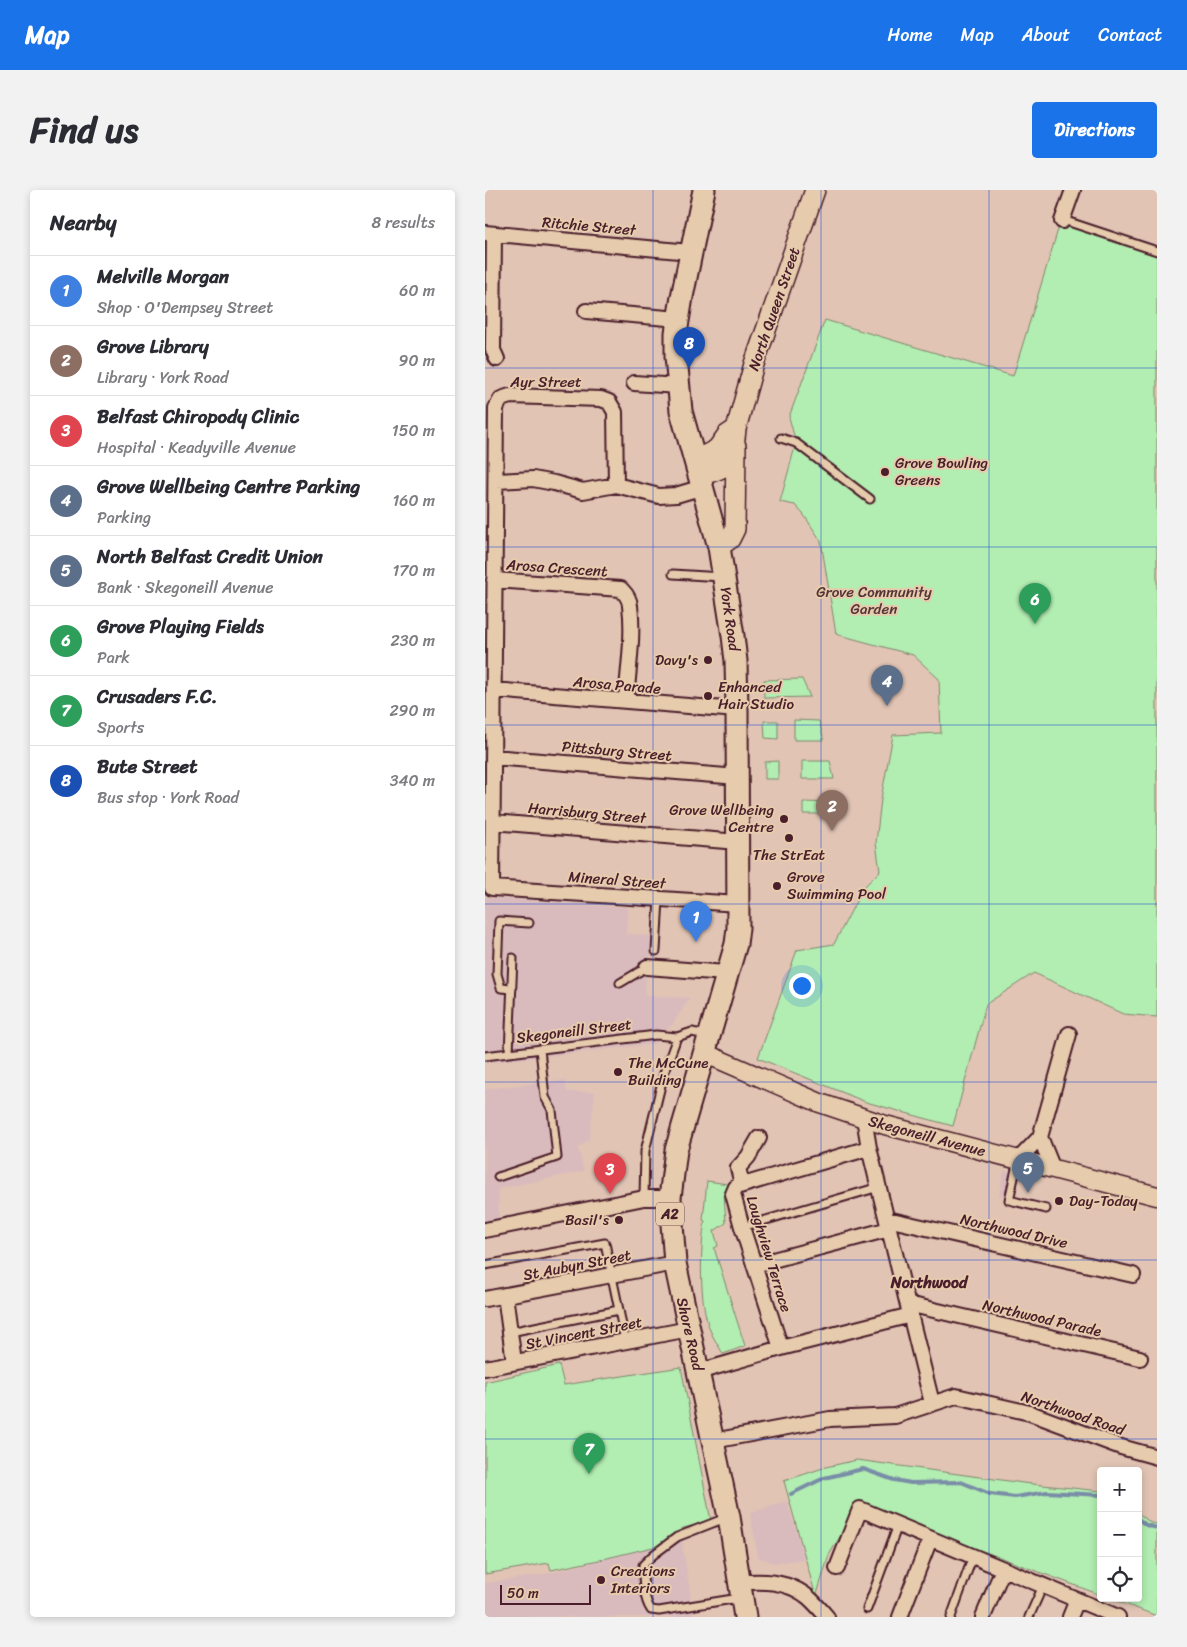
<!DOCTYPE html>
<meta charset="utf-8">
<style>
body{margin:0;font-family:Sriracha,sans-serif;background:#f2f2f3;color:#2b2b33}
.controls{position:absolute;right:15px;bottom:15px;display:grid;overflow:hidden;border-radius:5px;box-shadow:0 2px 8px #0003}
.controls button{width:45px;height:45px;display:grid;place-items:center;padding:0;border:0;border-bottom:1px solid #e1e1e2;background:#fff;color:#2b2b33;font:25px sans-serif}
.scale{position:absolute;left:15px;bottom:12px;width:91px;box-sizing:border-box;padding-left:5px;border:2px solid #4a1f2b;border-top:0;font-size:14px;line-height:18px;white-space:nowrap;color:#4a1f2b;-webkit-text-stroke:4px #e6cbad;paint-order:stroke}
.you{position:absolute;left:316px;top:795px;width:18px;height:18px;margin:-12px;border:4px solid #fff;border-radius:50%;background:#1a73e8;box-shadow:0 0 0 8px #1a73e833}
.badge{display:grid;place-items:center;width:32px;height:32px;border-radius:50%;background:#1a73e8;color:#fff;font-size:16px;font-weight:700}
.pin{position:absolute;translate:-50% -41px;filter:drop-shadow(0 1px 2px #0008)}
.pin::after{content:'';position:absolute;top:26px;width:18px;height:15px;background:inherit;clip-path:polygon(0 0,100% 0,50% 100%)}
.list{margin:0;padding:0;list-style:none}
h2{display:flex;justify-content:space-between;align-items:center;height:65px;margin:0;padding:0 20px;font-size:21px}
h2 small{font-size:16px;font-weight:400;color:#7c7c81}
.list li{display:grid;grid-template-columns:32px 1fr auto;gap:15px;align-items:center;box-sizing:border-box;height:70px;padding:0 20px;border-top:1px solid #e1e1e2}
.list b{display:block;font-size:19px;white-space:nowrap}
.list p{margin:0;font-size:16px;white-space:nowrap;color:#7c7c81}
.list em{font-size:16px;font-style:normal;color:#7c7c81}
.icon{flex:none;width:28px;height:28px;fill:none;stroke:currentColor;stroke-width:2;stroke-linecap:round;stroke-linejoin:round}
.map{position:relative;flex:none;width:672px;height:1427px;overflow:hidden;border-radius:5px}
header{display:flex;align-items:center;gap:30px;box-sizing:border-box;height:70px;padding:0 25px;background:#1a73e8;color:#fff}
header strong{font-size:24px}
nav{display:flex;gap:28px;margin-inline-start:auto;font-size:18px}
.intro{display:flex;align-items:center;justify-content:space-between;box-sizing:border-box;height:120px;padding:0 30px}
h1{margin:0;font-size:35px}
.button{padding:12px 22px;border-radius:5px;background:#1a73e8;color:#fff;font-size:18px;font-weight:700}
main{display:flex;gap:30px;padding:0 30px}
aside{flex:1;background:#fff;border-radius:5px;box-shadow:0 2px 8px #0003}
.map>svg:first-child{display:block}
.built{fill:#dabbbd}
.green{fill:#b2edb1;stroke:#7e866e}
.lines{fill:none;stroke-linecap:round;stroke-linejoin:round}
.stream{stroke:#798da7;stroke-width:4}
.service-casing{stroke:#4a1f2b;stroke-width:11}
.minor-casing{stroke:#4a1f2b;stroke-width:18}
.tertiary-casing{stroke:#4a1f2b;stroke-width:21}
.secondary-casing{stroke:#4a1f2b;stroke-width:22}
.primary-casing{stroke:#4a1f2b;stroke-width:25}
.service{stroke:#e6cbad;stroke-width:7}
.minor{stroke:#e6cbad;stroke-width:14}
.tertiary{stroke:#e6cbad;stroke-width:18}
.secondary{stroke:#e6cbad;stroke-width:19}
.primary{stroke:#e6cbad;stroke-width:21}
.grid{fill:none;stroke:#1d4ed8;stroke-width:1;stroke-opacity:0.55}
.poi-dot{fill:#4a1f2b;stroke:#e6cbad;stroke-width:2}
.labels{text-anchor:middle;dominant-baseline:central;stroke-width:4;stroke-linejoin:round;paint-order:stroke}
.shield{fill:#e6cbad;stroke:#795352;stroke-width:1}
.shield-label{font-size:14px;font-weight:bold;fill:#4a1f2b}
.street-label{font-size:15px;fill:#4a1f2b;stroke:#e6cbad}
.poi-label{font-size:15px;fill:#4a1f2b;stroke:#e6cbad;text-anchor:start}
.park-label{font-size:15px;fill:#543438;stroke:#e6cbad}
.neighbourhood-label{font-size:16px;font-weight:bold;fill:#4a1f2b;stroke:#e6cbad}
</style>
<header>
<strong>Map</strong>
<nav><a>Home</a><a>Map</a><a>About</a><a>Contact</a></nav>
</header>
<div class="intro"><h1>Find us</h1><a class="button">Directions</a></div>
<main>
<aside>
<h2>Nearby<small>8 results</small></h2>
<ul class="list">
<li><span class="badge" style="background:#3f7fe0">1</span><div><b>Melville Morgan</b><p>Shop · O'Dempsey Street</p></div><em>60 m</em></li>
<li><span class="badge" style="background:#8d6e63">2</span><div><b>Grove Library</b><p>Library · York Road</p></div><em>90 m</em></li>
<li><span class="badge" style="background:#e0444e">3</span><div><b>Belfast Chiropody Clinic</b><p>Hospital · Keadyville Avenue</p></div><em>150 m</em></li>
<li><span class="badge" style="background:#5c6f8a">4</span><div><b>Grove Wellbeing Centre Parking</b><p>Parking</p></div><em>160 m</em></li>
<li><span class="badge" style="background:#5c6f8a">5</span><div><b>North Belfast Credit Union</b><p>Bank · Skegoneill Avenue</p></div><em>170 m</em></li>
<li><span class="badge" style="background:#2e9e5b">6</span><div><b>Grove Playing Fields</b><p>Park</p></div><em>230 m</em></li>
<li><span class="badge" style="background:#2e9e5b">7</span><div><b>Crusaders F.C.</b><p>Sports</p></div><em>290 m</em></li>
<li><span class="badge" style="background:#1a4fb4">8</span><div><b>Bute Street</b><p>Bus stop · York Road</p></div><em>340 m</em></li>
</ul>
</aside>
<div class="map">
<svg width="672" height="1427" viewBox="0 0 672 1427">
<rect width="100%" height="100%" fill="#e1c4b4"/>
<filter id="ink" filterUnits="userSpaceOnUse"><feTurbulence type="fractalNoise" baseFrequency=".02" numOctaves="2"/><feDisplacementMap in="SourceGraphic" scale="10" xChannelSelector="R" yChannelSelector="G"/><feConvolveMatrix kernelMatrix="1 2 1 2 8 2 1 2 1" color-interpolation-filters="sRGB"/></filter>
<g filter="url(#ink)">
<!-- built -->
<path class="built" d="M0,707L143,717L141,744L168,746L159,805L205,808L186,836L170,854L0,873Z
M80,890L82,902H110L104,950L93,958L99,981L13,999L14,1030L0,1032V899Z
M519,981L529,983L523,1007L514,1005Z
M302,1311L320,1369L288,1373L273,1367L265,1323Z
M198,1338V1358L209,1427H0V1393L56,1385L176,1355Z"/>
<!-- green -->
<path class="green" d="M576,30L672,61V827L638,824L549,783L501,814L468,936L381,912L273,868L312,760L349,754L378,698L395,681L391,653L396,609L408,545L456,543L454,489L428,465L351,444L336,351L319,325L310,315L295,312L311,253L304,227L340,130L528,186Z
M317,489L325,507L279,508V490Z
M309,530L334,531L339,550H309Z
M279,531H293V549L280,548Z
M293,571V589H280V572Z
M317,571H345L349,589H317Z
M318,612L350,613L352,624H318Z
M222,991L243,994L239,1004L241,1033L229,1041L233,1056L229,1058L260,1156L238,1164C234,1156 228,1148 225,1140C214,1113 215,1059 220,1031L218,1030Z
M74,1175L79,1195L196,1177L226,1331L198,1338L176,1355L114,1370L66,1380L64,1373L0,1384V1192Z
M372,1270L538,1293L616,1301V1405L374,1315L344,1365L331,1407L299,1291L341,1277Z
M653,1323L666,1333L672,1334V1426L624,1408H653Z"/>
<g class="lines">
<!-- stream -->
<path class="stream" d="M306,1304L339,1288L378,1279L409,1290L426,1293L476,1292L505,1304L530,1307L562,1302L616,1305
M653,1329L661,1335L672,1338"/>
<defs>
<path id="service" d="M578,30L672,61
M296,248L311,253L385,309
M188,384L237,387
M171,761L174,709
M28,768L24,863L171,845L192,847
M135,793L162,777
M27,799L16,798L12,784L14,731L44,733
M0,866L24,863
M533,970L524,1010L561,1019
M13,987L72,967L67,920L60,907L55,859
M159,1008L160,961L179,883L192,847L207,842L221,845
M257,1037L394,997
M0,1075L120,1053L134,1120L25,1142
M134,1120L140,1151
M243,1327L192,1347L168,1365L158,1375C158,1389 158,1408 166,1420L174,1421L254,1408
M382,1419L413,1335
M466,1427L488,1366
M544,1427L558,1396"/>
<path id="minor" d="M577,31L588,0
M0,43L205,62
M9,44L8,160L12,169
M101,121L194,129
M149,193L193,196
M12,291L48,289L69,293L98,301L131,295L174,306L191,305L218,297
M131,295L130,222L124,212L116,209L25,206L16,209L11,218L7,698L254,714
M9,390L136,399C141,404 145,409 145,416C149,445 143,482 141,511
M9,500L252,520
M8,567L253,587
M8,632L241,651L253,650
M162,777L241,783
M379,928L384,958L447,1213
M555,947L568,979
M533,970L555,947L584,844
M257,994L253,978L263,967L274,948
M402,1029L648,1085
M0,1040L159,1008H185
M269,1075L404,1039
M20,1105L29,1172
M0,1109L190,1073
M423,1114L655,1168
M296,1158L257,1037L248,1004L251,997L384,958
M0,1178L204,1139
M213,1182L296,1158L426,1125
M228,1251L345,1229L410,1226L471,1206L545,1223L636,1257L672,1267
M352,1378L375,1319L633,1427
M254,1393C277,1390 304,1391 323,1407C330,1413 336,1420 342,1427
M415,1427L445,1349
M498,1427L518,1379
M585,1427L592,1410"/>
<path id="tertiary" d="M219,863L335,913L400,935L672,1006"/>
<path id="secondary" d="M211,270L232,259L242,245L251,239
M215,286C222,283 232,281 238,277C248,269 250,251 251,239L269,174L330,0
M234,357L245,349L250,339L251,256"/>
<path id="primary" d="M219,0L197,107L191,143V166L196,221L234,357L248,446L251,471L252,520L253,738L251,754L191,960L185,1008L190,1073L244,1327L260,1427"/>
</defs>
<!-- service casing -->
<use href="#service" class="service-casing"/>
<!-- minor casing -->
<use href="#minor" class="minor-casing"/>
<!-- tertiary casing -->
<use href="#tertiary" class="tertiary-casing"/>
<!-- secondary casing -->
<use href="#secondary" class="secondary-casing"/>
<!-- primary casing -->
<use href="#primary" class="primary-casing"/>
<!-- service -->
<use href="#service" class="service"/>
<!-- minor -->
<use href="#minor" class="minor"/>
<!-- tertiary -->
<use href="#tertiary" class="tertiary"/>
<!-- secondary -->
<use href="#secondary" class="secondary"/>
<!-- primary -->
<use href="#primary" class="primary"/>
</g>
</g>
<!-- grid -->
<path class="grid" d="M168,0V1427M336,0V1427M504,0V1427M0,178H672M0,357H672M0,535H672M0,714H672M0,892H672M0,1070H672M0,1249H672"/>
<!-- markers -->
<g class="poi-dot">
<circle cx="400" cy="282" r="5"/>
<circle cx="223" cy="470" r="5"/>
<circle cx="223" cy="506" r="5"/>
<circle cx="299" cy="629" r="5"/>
<circle cx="304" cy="648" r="5"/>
<circle cx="292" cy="696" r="5"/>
<circle cx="133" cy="882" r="5"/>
<circle cx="574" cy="1011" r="5"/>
<circle cx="134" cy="1030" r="5"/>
<circle cx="116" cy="1390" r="5"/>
</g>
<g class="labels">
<!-- shield labels -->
<rect class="shield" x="171" y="1012.5" width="28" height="23" rx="4"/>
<g class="shield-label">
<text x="185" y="1024">A2</text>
</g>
<!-- street labels -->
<g class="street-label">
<text transform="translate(104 36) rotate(5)">Ritchie Street</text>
<text transform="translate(289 119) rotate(-71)">North Queen Street</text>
<text x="61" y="192">Ayr Street</text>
<text transform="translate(72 378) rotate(4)">Arosa Crescent</text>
<text transform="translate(245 429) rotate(82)">York Road</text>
<text transform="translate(132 495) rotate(5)">Arosa Parade</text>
<text transform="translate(132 561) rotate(5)">Pittsburg Street</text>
<text transform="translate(102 623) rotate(5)">Harrisburg Street</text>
<text transform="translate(132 690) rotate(4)">Mineral Street</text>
<text transform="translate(89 841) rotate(-7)">Skegoneill Street</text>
<text transform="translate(442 946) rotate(15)">Skegoneill Avenue</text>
<text transform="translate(529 1041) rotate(13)">Northwood Drive</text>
<text transform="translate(284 1064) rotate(73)">Loughview Terrace</text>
<text transform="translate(92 1075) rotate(-11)">St Aubyn Street</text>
<text transform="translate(557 1128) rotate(13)">Northwood Parade</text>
<text transform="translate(99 1143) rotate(-11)">St Vincent Street</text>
<text transform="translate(205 1144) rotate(77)">Shore Road</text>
<text transform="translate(588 1223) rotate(19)">Northwood Road</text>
</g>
<!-- poi labels -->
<g class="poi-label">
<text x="410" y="273">Grove Bowling<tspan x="410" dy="17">Greens</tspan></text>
<text x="213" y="470" text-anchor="end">Davy's</text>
<text x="233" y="497">Enhanced<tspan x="233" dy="17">Hair Studio</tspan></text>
<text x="289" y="620" text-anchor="end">Grove Wellbeing<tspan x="289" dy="17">Centre</tspan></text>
<text x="304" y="665" text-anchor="middle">The StrEat</text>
<text x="302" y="687">Grove<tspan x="302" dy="17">Swimming Pool</tspan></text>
<text x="143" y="873">The McCune<tspan x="143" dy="17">Building</tspan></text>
<text x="584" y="1011">Day-Today</text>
<text x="124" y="1030" text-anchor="end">Basil's</text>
<text x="126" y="1381">Creations<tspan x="126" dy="17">Interiors</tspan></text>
</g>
<!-- park labels -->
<g class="park-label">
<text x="389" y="402">Grove Community<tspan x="389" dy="17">Garden</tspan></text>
</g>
<!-- neighbourhood labels -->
<g class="neighbourhood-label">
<text x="444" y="1092">Northwood</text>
</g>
</g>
</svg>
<div class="controls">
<button>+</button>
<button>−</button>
<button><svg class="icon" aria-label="locate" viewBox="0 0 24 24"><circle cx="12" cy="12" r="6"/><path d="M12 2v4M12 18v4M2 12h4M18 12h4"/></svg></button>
</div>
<div class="scale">50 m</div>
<div class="you"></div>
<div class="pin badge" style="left:211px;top:752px;background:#3f7fe0">1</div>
<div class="pin badge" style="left:347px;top:641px;background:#8d6e63">2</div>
<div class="pin badge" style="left:125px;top:1004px;background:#e0444e">3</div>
<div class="pin badge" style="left:402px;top:516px;background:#5c6f8a">4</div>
<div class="pin badge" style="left:543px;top:1003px;background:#5c6f8a">5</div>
<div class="pin badge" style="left:550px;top:434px;background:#2e9e5b">6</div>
<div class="pin badge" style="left:104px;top:1284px;background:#2e9e5b">7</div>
<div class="pin badge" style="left:204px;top:178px;background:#1a4fb4">8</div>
</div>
</main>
